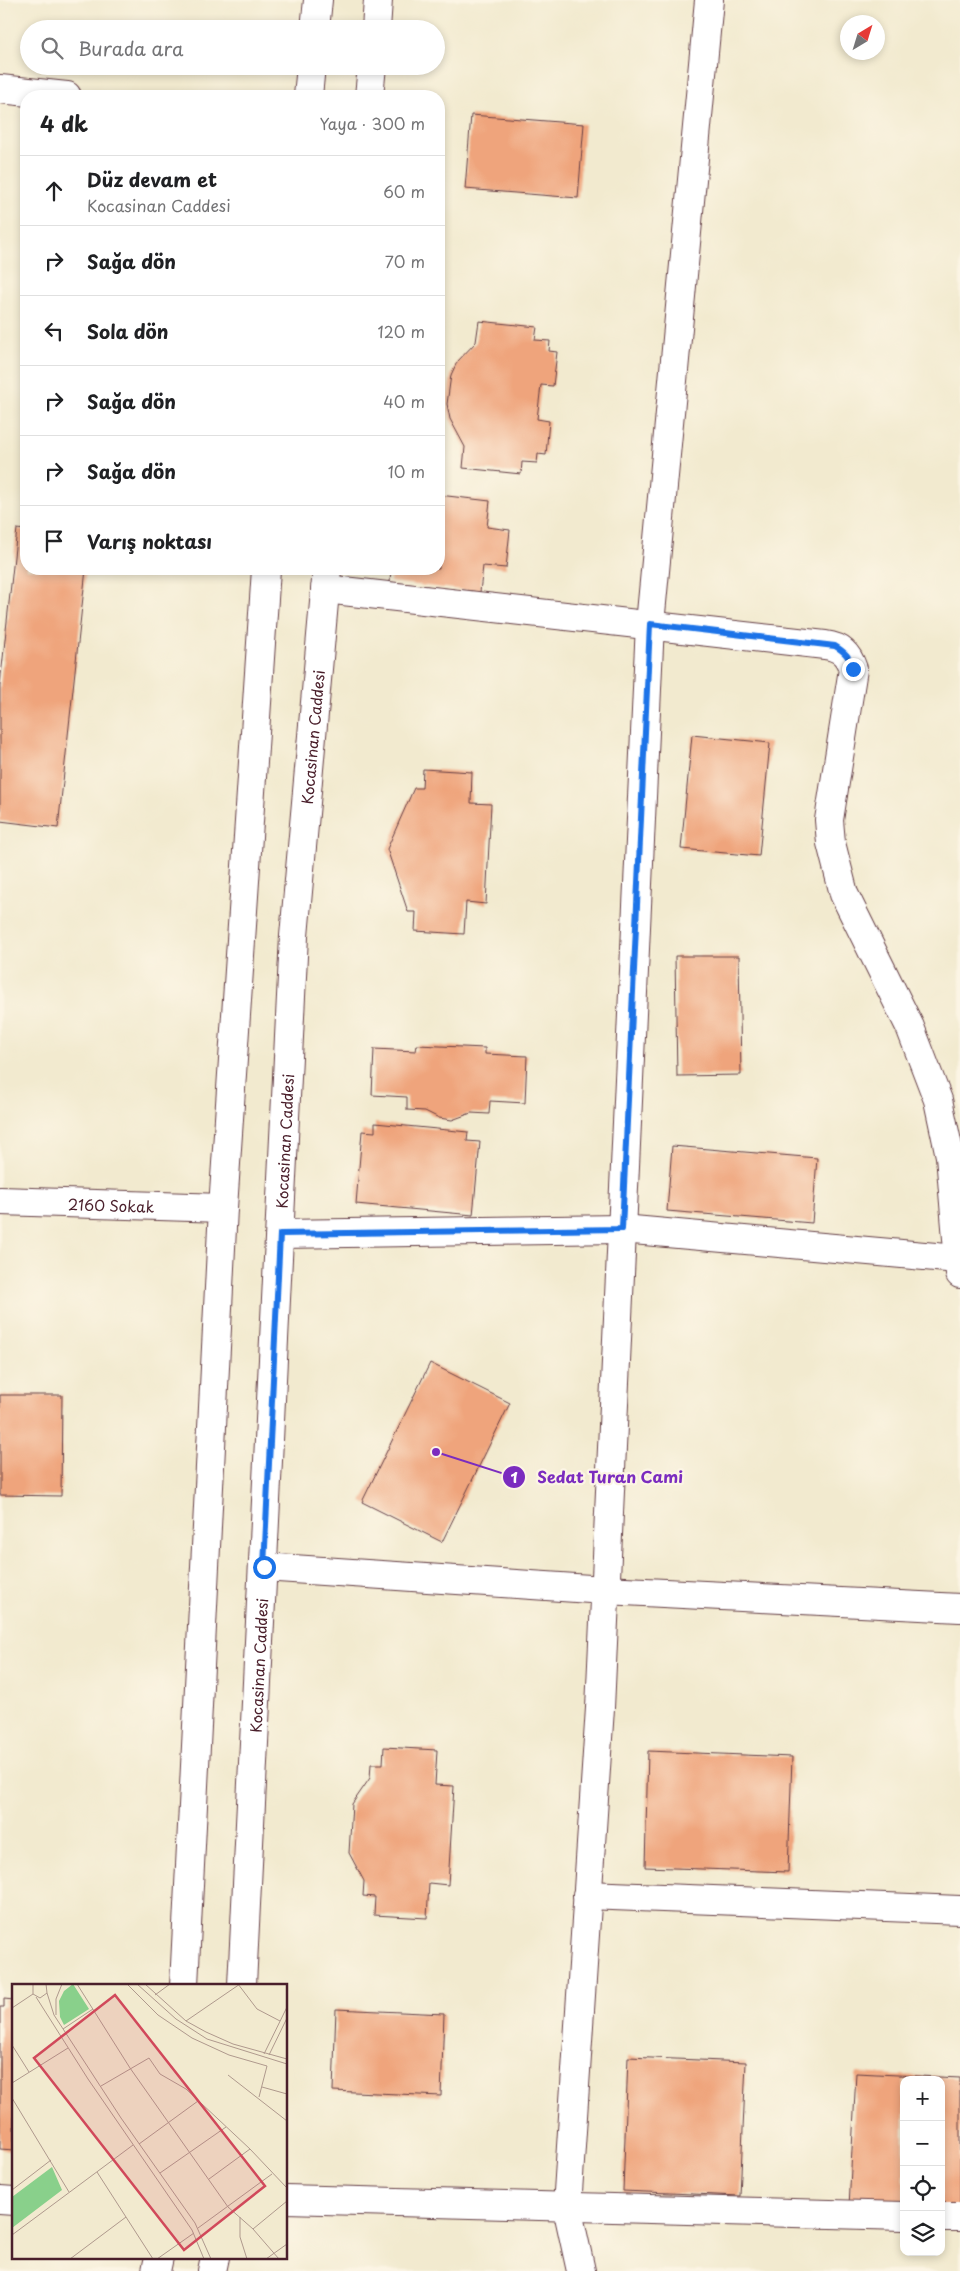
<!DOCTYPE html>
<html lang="tr">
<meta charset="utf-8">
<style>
body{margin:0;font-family:"Playpen Sans",sans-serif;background:#f6f6f6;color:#202124}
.controls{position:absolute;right:15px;bottom:15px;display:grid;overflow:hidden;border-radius:10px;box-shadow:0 2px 8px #0003}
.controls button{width:45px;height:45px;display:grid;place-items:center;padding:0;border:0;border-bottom:1px solid #e0e0e0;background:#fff;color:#202124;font:25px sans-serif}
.compass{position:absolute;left:840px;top:15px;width:45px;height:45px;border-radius:50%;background:#fff;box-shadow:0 2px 8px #0003;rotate:38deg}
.stop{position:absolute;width:15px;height:15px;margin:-11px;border:4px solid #1a73e8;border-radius:50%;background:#fff}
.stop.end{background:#1a73e8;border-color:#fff;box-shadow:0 1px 5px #0008}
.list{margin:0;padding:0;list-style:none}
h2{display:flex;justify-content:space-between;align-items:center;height:65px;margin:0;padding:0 20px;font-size:21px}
h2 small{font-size:16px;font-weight:400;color:#757577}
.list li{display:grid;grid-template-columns:32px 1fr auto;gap:15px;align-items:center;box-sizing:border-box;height:70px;padding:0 20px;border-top:1px solid #e0e0e0}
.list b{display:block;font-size:19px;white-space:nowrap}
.list p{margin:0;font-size:16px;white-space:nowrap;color:#757577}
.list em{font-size:16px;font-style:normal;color:#757577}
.icon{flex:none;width:28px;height:28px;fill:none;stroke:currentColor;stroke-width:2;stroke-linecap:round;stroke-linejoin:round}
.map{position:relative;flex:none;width:960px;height:2271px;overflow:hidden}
.search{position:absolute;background:#fff;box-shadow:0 2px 8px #0003;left:20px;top:20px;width:425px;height:55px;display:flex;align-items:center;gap:12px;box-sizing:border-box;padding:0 18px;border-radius:28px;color:#757577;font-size:19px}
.panel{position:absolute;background:#fff;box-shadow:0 2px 8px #0003;left:20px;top:90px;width:425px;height:485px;border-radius:20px}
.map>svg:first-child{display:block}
.building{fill:#efa47b}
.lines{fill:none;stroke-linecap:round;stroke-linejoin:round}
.minor-casing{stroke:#633d44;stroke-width:30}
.secondary-casing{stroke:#633d44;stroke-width:30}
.minor{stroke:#fff;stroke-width:28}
.secondary{stroke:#fff;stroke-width:28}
.route{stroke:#1a73e8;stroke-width:6}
.labels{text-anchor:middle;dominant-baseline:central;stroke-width:4.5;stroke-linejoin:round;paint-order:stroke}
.street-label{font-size:15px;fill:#4a1f2b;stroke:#fcf5e5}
.inset-road{fill:none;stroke:#af998d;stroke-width:1}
.view{fill:#d1495b;fill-opacity:0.15;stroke:#d1495b;stroke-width:2.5}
.inset-edge{fill:none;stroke:#4a1f2b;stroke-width:2.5}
.leader{fill:none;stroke:#7b2cbf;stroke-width:2}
.callout-dot{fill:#7b2cbf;stroke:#fcf5e5;stroke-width:2}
.mark-label{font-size:15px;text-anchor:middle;font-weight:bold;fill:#fff}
.callout-label{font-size:16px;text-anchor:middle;font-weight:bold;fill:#7b2cbf;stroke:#fcf5e5;stroke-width:4.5;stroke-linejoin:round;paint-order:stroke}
</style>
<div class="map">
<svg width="960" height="2271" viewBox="0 0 960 2271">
<rect width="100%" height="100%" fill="#fcf5e5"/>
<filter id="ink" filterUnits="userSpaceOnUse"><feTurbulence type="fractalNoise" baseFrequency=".02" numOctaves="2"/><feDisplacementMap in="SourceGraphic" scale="10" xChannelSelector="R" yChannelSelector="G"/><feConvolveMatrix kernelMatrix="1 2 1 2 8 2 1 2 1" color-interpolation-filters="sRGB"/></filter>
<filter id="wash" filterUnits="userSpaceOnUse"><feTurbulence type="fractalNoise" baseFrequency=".0096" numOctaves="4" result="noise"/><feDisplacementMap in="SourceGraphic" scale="20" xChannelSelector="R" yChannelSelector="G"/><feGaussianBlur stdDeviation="1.12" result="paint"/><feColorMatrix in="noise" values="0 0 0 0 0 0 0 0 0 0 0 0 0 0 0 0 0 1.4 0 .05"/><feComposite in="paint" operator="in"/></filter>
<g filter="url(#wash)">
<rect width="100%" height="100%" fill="#f2eacf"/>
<g id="blocks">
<!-- building -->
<path class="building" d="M471,115L584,124L578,198L465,189Z
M479,321L537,327L535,340L550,341L549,351L557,352L553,386L541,385L537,419L549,421L546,455L538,454L537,463L522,462L521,474L463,468L465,447L450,419L447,404L451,375L457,362L476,342Z
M439,495L490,501L487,527L510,530L506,568L483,566L480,592L390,582L391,569H439Z
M17,529L26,530V569H86L58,828L0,821V686Z
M692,735L770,743L759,856L681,849Z
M423,769L472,772L471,803L491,804L486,904L466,902L464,934L415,931L416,912H408L387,849L414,788H422Z
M675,956H739L741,1075L677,1076Z
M417,1045L485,1048V1054L527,1056L525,1103L490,1101L489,1114L471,1113L452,1120L439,1118L425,1111L407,1110V1097L372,1095L374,1049L416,1051Z
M375,1123L468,1132L467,1141L480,1142L473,1215L356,1204L362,1131L375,1132Z
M672,1146L817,1158L812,1223L667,1211Z
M430,1363L510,1403L442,1542L362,1502Z
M0,1395H62L61,1496L0,1495Z
M384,1747L437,1750L435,1785L454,1786L448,1885L429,1883L427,1918L374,1915L375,1897L363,1896L364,1881L349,1853L352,1804L370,1778L371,1764H383Z
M648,1751L792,1757L788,1872L645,1867Z
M4,1999L14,2000V2150L0,2149V2007H4Z
M336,2009L444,2014L441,2096L333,2091Z
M628,2057L746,2062L740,2196L623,2191Z
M856,2073L960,2078V2212L941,2211V2080H904V2210L849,2207Z"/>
</g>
</g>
<g filter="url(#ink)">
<use href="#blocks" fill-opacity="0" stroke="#633d44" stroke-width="1"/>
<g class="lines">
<defs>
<g id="minor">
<path d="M0,89L67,96"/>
<path d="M325,589L825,645C841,647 848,654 853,669L829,820L831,843L844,894L910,1027L938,1100L950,1156L960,1274"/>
<path id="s1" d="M0,1201L223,1208"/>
<path d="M280,1234L622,1229L958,1259"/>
<path d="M263,1567L605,1590L960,1608"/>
<path d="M587,1895L960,1910"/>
<path d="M286,2199L904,2216"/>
<path d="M0,2200L14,2201"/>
<path d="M941,2217H960"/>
<path d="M581,2271L567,2207L600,1708L650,624L709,0"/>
</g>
<g id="secondary">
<path d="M315,29L318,0"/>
<path d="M376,29L378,0"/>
<path d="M308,96L311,66"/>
<path d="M369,96L372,66"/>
<path d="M184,1985L223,1208L266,569"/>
<path id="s2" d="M242,1985L294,936L327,569"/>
<path d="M156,2271L159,2257"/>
<path d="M212,2271L215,2257"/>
</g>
</defs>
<!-- minor casing -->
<use href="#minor" class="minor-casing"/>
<!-- secondary casing -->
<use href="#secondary" class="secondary-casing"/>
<!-- minor -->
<use href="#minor" class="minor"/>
<!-- secondary -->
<use href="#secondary" class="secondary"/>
</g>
</g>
<g class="lines" filter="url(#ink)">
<!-- route -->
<path class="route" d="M264,1567L280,1234L622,1229L650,624L835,646C845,652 850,657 853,669"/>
</g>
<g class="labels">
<!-- street labels -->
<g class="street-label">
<text stroke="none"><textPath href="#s2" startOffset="1250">Kocasinan Caddesi</textPath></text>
<text stroke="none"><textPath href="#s2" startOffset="845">Kocasinan Caddesi</textPath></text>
<text stroke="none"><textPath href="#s1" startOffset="111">2160 Sokak</textPath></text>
<text stroke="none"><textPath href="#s2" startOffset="320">Kocasinan Caddesi</textPath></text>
</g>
</g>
<!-- overview -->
<g transform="translate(12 1984)">
<rect width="275" height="275" fill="#f2eacf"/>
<path d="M61,0L77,25L52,41L48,33L47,17L52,7ZM40,183L50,206L0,244V213Z" fill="#89d08b"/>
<path class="inset-road" d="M21,0V10L28,14L35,9L34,0M65,0L118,84L216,223L241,245L267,275M115,0L146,31L180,54L217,71L255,82L247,113M125,0L164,35L195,55L275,80M133,0L174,37L194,48L221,60L275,75M226,0L245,25L268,37M35,9L42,31L109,134L183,239L199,275M143,11L158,0M24,13L76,95L180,246L192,275M0,24L21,10M44,31V15L50,0M174,37L228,0M51,45L81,25M0,61L17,88M252,70L275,23M257,71L275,34M216,91L275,137M0,99L56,64M89,102L137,74L148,90L174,105L238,165M250,103L275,110M0,114L57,208M127,160L186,117M85,188L141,275M148,189L214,143M197,195L238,165L275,204M0,206L39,176M228,233V253L235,275M186,244L260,190M241,245L275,217M0,251L121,161M58,275L114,233M145,275L182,249M254,275L275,260"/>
<path class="view" d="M103,11L253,202L172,266L22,74Z"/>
<rect width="275" height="275" class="inset-edge"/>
</g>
<!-- callouts -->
<path class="leader" d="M436 1452L514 1477"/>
<g class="callout-dot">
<circle cx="436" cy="1452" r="5"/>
<circle cx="514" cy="1477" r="12"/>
</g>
<g class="mark-label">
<text x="514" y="1483">1</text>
</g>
<g class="callout-label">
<text x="610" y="1483">Sedat Turan Cami</text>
</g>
</svg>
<div class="controls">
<button>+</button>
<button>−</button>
<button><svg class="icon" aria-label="locate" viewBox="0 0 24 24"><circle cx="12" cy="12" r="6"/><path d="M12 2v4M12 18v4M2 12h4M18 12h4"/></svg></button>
<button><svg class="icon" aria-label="layers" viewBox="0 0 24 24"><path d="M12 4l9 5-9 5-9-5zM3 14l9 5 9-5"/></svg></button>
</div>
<svg class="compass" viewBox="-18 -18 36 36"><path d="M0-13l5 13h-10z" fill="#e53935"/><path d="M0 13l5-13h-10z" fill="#757577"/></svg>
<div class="stop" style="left:264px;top:1567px"></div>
<div class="stop end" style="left:853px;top:669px"></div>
<div class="search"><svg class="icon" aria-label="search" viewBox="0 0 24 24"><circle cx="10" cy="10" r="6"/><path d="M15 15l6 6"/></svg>Burada ara</div>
<section class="panel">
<h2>4 dk<small>Yaya · 300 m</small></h2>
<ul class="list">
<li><svg class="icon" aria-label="ahead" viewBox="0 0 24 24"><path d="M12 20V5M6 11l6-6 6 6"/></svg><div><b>Düz devam et</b><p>Kocasinan Caddesi</p></div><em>60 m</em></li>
<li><svg class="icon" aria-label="right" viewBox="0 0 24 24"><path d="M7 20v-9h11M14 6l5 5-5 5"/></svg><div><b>Sağa dön</b></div><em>70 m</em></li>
<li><svg class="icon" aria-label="left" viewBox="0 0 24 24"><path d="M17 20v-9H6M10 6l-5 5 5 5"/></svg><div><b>Sola dön</b></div><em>120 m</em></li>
<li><svg class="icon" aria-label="right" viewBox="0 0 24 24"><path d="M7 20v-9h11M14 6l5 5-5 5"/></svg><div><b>Sağa dön</b></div><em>40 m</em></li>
<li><svg class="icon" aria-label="right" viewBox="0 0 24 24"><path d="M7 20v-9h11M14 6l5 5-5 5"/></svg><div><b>Sağa dön</b></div><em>10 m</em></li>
<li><svg class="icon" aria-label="arrive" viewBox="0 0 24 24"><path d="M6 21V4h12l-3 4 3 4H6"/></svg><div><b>Varış noktası</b></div></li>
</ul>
</section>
</div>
